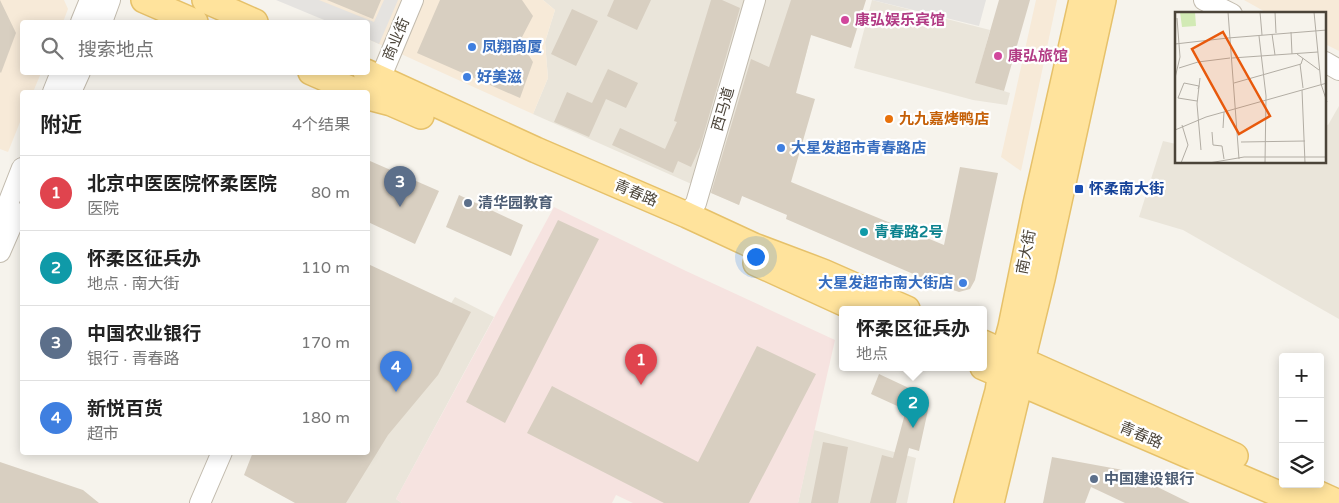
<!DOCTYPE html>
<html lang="zh">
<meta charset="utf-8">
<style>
body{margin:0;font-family:"Varela Round","Noto Sans SC",sans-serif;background:#f6f6f6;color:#222}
.controls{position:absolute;right:15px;bottom:15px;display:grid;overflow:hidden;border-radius:5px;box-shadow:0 2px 12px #0003}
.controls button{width:45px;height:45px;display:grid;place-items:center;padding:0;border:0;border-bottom:1px solid #e0e0e0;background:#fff;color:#222;font:25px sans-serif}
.you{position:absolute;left:755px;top:256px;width:18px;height:18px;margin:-12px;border:4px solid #fff;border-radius:50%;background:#1a73e8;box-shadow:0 0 0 8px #1a73e833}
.badge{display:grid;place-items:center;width:32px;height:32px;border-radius:50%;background:#fc3f1d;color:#fff;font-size:16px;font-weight:700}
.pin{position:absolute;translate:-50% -41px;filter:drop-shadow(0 1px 2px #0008)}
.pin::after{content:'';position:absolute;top:26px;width:18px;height:15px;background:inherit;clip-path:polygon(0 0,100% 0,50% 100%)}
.popup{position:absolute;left:839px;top:306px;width:148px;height:65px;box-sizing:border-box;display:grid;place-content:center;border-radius:5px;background:#fff;filter:drop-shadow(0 1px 4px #0005);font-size:16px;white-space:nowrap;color:#767676}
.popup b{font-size:19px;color:#222}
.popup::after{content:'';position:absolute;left:50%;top:100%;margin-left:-10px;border:10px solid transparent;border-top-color:#fff}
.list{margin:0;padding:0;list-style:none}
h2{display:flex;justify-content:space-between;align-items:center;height:65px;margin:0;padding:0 20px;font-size:21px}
h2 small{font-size:16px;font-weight:400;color:#767676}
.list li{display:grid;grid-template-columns:32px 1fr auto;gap:15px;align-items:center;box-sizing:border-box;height:75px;padding:0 20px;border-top:1px solid #e0e0e0}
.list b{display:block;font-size:19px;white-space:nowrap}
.list p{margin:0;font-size:16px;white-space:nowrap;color:#767676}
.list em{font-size:16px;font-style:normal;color:#767676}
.icon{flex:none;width:28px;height:28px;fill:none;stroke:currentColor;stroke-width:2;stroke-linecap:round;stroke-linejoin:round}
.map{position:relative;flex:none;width:1339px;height:503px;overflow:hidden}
.search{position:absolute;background:#fff;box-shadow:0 2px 12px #0003;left:20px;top:20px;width:350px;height:55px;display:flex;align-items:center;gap:12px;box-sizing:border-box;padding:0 18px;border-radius:5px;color:#767676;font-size:19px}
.panel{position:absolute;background:#fff;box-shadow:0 2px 12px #0003;left:20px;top:90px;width:350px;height:365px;border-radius:5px}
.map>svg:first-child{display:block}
.residential{fill:#eae5da}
.commercial{fill:#f7ead8}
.medical{fill:#f6e3e0}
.parking{fill:#e5e3e0}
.building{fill:#d8cfc1}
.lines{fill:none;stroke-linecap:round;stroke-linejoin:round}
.minor-casing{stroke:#c2bbae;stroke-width:22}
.major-casing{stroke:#e6c16a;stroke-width:28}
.minor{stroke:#fff;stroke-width:20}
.major{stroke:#ffe39c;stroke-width:25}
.hotel-dot{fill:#d1479c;stroke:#fff;stroke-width:2}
.shop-dot{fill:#3f7fe0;stroke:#fff;stroke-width:2}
.food-dot{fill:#e8710a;stroke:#fff;stroke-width:2}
.transit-dot{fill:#1a4fb4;stroke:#fff;stroke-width:2}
.service-dot{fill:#5c6f8a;stroke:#fff;stroke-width:2}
.culture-dot{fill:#0f9aa8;stroke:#fff;stroke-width:2}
.labels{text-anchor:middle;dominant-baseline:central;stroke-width:4.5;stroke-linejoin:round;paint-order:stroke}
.hotel-label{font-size:15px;font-weight:bold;fill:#b23c85;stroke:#fff;text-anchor:start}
.street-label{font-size:15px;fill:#4b4439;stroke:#fff}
.shop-label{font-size:15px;font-weight:bold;fill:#366cbe;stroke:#fff;text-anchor:start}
.food-label{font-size:15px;font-weight:bold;fill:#c56008;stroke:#fff;text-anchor:start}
.transit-label{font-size:15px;font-weight:bold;fill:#164399;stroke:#fff;text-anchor:start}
.service-label{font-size:15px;font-weight:bold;fill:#4e5e75;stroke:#fff;text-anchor:start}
.culture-label{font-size:15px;font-weight:bold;fill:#0d838f;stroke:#fff;text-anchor:start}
.inset-road{fill:none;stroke:#b2ada4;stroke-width:1}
.view{fill:#e8590c;fill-opacity:0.15;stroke:#e8590c;stroke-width:2.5}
.inset-edge{fill:none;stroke:#4b4439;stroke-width:2.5}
</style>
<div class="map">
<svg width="1339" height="503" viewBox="0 0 1339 503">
<rect width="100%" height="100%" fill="#f6f3ec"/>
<!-- residential -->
<path class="residential" d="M543,0H821L799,79L782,72L739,205L533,114L548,78L545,42L555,10Z
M872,0L990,30L976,82L1010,93L1007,105L973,100L854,68Z
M1339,106V319L1183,230L1139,217L1163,141L1176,144V162H1325V124L1328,125Z
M455,297L494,317L396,499L402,503H309L368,452V415L393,395Z
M814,430L916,458L907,503H798Z"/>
<!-- commercial -->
<path class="commercial" d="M0,0H64L68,9L63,22H22V72L41,73L33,92H22V117L8,152L0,149Z
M283,0H543L555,10L545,42L548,78L533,114L368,39V22Z
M1036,0H1057L1021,171L1001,157Z
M1244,0H1339V51L1325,44V14H1269Z"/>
<!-- medical -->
<path class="medical" d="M554,207L686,271L835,340L798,503H633L616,495L612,503H402L396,499Z"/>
<!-- parking -->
<path class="parking" d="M276,0H319L374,22L384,0H398L379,44L368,39V22H329Z
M872,0H986L979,26Z"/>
<!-- building -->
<path class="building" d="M0,0L16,33L1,73L0,72Z
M327,0H381L373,19Z
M440,0H522L533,16L520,41L533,62L520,98L417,53Z
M614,0H651L637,30L607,16Z
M711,0H722L740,8L700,147L691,167L678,161L673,173L612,145L620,128L665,149L677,122L674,121Z
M791,0H866L851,48L811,35L796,93L815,99L791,182L944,245L960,167L998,173L975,280L970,289L959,292L941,286L786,219L787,215L742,196L739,205L711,193L751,59L769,67Z
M999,0H1030L1004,91L975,83Z
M572,9L598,21L576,66L551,54Z
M608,69L638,83L626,108L606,99L589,137L554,122L567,92L592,103Z
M370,161L439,191L415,244L368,222V167Z
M459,195L523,225L511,256L446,227Z
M558,220L599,239L505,423L466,402Z
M368,264L471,312L438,375L388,435L346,503H295L244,475L253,452H368Z
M757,346L816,374L749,503H664L527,433L552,386L698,462Z
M879,374L911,389L923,398L928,410L919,451L909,448L896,503H870L882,455L893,458L906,410L871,394Z
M823,442L848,447L838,503H811Z
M1052,457L1123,470L1190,503H1125L1091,487L1085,503H1043Z
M0,462L83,490L99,503H0Z"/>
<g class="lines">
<defs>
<path id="minor" d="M1204,0L1232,14
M81,22L90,0
M102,22L110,0
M1325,62L1339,70
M380,79L413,0
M53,92L61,72
M71,92L80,72
M687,215L696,203L755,0
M0,224L22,168
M0,252L17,213
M200,503L222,452"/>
<path id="major" d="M144,0L195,22
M205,0L255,22
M311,72L357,92
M366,72L536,150L687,215L754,246L823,272L907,309
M368,97L391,103L421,116
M756,263L857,309
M983,343L1235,456
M983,367L1300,503
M1297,484L1339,503
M967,503L998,391L1004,353L1011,327L1036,204L1082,0
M991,503L1020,382L1022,361L1042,279L1103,0"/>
</defs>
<!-- minor casing -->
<use href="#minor" class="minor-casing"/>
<!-- major casing -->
<use href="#major" class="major-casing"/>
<!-- minor -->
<use href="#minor" class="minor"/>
<!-- major -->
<use href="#major" class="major"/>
</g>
<!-- markers -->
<g class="hotel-dot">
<circle cx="845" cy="20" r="5"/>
<circle cx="998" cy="56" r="5"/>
</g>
<g class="shop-dot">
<circle cx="472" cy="47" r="5"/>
<circle cx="467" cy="77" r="5"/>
<circle cx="781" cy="148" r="5"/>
<circle cx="963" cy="283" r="5"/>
</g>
<circle class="food-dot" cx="889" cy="119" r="5"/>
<rect class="transit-dot" x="1074" y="184" width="10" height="10" rx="2.5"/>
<g class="service-dot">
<circle cx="468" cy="203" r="5"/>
<circle cx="1094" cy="479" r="5"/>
</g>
<circle class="culture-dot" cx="864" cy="232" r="5"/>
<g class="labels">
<!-- hotel labels -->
<g class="hotel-label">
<text x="855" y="20">康弘娱乐宾馆</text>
<text x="1008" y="56">康弘旅馆</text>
</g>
<!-- street labels -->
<g class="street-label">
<text transform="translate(396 39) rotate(-67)">商业街</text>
<text transform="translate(723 109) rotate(-74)">西马道</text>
<text transform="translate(636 193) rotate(23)">青春路</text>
<text transform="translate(1026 252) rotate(-79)">南大街</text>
<text transform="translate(1141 435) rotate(23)">青春路</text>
</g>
<!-- shop labels -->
<g class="shop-label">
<text x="482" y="47">凤翔商厦</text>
<text x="477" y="77">好美滋</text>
<text x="791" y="148">大星发超市青春路店</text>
<text x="953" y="283" text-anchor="end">大星发超市南大街店</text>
</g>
<!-- food labels -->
<g class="food-label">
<text x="899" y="119">九九嘉烤鸭店</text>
</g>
<!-- transit labels -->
<g class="transit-label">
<text x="1089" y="189">怀柔南大街</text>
</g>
<!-- service labels -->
<g class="service-label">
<text x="478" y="203">清华园教育</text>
<text x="1104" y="479">中国建设银行</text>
</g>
<!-- culture labels -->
<g class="culture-label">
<text x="874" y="232">青春路2号</text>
</g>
</g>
<!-- overview -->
<g transform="translate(1175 12)">
<rect width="151" height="151" fill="#f6f3ec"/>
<path d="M5,0H20L21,14L7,15Z" fill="#d2eab5"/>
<path class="inset-road" d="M53,0L64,147M85,0L87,23M100,0L101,21M139,0L146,72L152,90M116,20L117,42M97,22L100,43M84,24L91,84L90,151M53,26L152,18M0,32L53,26M122,42L144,58M57,46L143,40M125,52L128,76M4,56L23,50L55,46M0,66L5,45L2,6M25,66L22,92L26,138M59,71L126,52L128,46M127,78L130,151M22,89L3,86L9,71L24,74L23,77M48,116L49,100M0,118L31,105L152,71M37,120L38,133L47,134L49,147M66,130L130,129M6,151L13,133L7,113M34,151L69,145H152"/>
<path class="view" d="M48,20L95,104L64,122L17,37Z"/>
<rect width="151" height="151" class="inset-edge"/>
</g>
</svg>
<div class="controls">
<button>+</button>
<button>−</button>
<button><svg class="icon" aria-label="layers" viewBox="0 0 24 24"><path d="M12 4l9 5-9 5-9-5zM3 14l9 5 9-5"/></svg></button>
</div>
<div class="you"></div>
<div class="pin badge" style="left:641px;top:385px;background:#e0444e">1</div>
<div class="pin badge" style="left:913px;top:428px;background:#0f9aa8">2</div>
<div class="popup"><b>怀柔区征兵办</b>地点</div>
<div class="pin badge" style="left:400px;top:207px;background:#5c6f8a">3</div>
<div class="pin badge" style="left:396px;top:392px;background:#3f7fe0">4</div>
<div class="search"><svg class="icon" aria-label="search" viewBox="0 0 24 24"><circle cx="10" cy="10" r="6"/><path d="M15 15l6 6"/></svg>搜索地点</div>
<section class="panel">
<h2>附近<small>4个结果</small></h2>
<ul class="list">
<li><span class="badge" style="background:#e0444e">1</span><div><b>北京中医医院怀柔医院</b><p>医院</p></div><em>80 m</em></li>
<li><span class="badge" style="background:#0f9aa8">2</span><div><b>怀柔区征兵办</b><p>地点 · 南大街</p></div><em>110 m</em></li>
<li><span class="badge" style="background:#5c6f8a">3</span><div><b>中国农业银行</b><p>银行 · 青春路</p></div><em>170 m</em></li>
<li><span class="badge" style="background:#3f7fe0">4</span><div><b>新悦百货</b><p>超市</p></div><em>180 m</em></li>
</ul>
</section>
</div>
